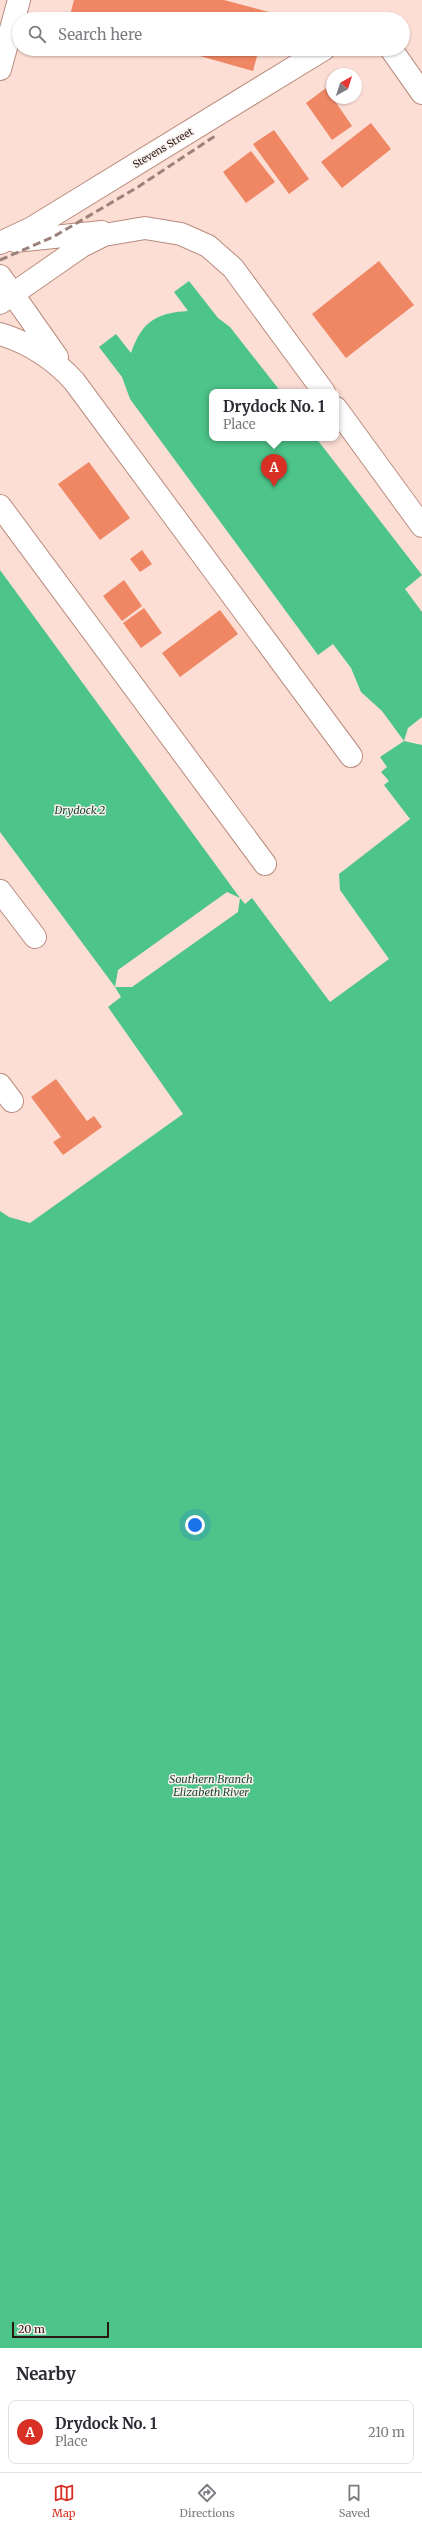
<!DOCTYPE html>
<style>
body{margin:0;font-family:Merriweather,serif;background:#f7f7f7;color:#2b2b33}
.compass{position:absolute;left:326px;top:68px;width:36px;height:36px;border-radius:50%;background:#fff;box-shadow:0 1px 3px #0004;rotate:39deg}
.scale{position:absolute;left:12px;bottom:10px;width:97px;box-sizing:border-box;padding-left:4px;border:2px solid #291812;border-top:0;font-size:11px;line-height:14px;white-space:nowrap;color:#291812;-webkit-text-stroke:3px #faf0ed;paint-order:stroke}
.you{position:absolute;left:195px;top:1525px;width:14px;height:14px;margin:-10px;border:3px solid #fff;border-radius:50%;background:#1a73e8;box-shadow:0 0 0 6px #1a73e833}
.badge{display:grid;place-items:center;width:26px;height:26px;border-radius:50%;background:#d93025;color:#fff;font-size:13px;font-weight:700}
.pin{position:absolute;translate:-50% -33px;filter:drop-shadow(0 1px 2px #0008)}
.pin::after{content:'';position:absolute;top:21px;width:14px;height:12px;background:inherit;clip-path:polygon(0 0,100% 0,50% 100%)}
.popup{position:absolute;left:209px;top:389px;width:130px;height:52px;box-sizing:border-box;display:grid;place-content:center;border-radius:8px;background:#fff;filter:drop-shadow(0 1px 3px #0005);font-size:13px;white-space:nowrap;color:#7c7c81}
.popup b{font-size:15px;color:#2b2b33}
.popup::after{content:'';position:absolute;left:50%;top:100%;margin-left:-8px;border:8px solid transparent;border-top-color:#fff}
.list{margin:0;padding:0;list-style:none}
h2{display:flex;justify-content:space-between;align-items:center;height:52px;margin:0;padding:0 16px;font-size:17px}
h2 small{font-size:13px;font-weight:400;color:#7c7c81}
.list li{display:grid;grid-template-columns:26px 1fr auto;gap:12px;align-items:center;box-sizing:border-box;height:64px;margin:0 8px 8px;padding:0 8px;border:1px solid #e1e1e2;border-radius:8px}
.list b{display:block;font-size:15px;white-space:nowrap}
.list p{margin:0;font-size:13px;white-space:nowrap;color:#7c7c81}
.list em{font-size:13px;font-style:normal;color:#7c7c81}
.icon{flex:none;width:22px;height:22px;fill:none;stroke:currentColor;stroke-width:2;stroke-linecap:round;stroke-linejoin:round}
.map{position:relative;flex:none;width:422px;height:2348px;overflow:hidden}
.search{position:absolute;background:#fff;box-shadow:0 1px 3px #0004;left:12px;right:12px;top:12px;height:44px;display:flex;align-items:center;gap:10px;box-sizing:border-box;padding:0 14px;border-radius:22px;color:#7c7c81;font-size:15px}
.sheet{height:124px;background:#fff}
nav{display:flex;justify-content:space-around;align-items:center;box-sizing:border-box;height:56px;border-top:1px solid #e1e1e2;background:#fff;font-size:11px;color:#7c7c81}
nav a{display:grid;justify-items:center;gap:2px}
nav .on{color:#d93025}
.map>svg:first-child{display:block}
.water{fill:#4dc489;fill-rule:evenodd}
.building{fill:#ef8664}
.lines{fill:none;stroke-linecap:round;stroke-linejoin:round}
.minor-casing{stroke:#b98c7d;stroke-width:24}
.minor{stroke:#fff;stroke-width:22}
.rail{stroke:#9b837b;stroke-width:3;stroke-dasharray:8 4;stroke-linecap:butt}
.labels{text-anchor:middle;dominant-baseline:central;stroke-width:3;stroke-linejoin:round;paint-order:stroke}
.street-label{font-size:10px;fill:#291812;stroke:#faf0ed}
.water-label{font-size:11px;font-style:italic;fill:#1b4b32;stroke:#faf0ed}
</style>
<div class="map">
<svg width="422" height="2348" viewBox="0 0 422 2348">
<rect width="100%" height="100%" fill="#fcded4"/>
<!-- water -->
<path class="water" d="M189,281L218,318L230,327L281,392H212V438H316L422,575L405,589L422,612V717L408,728L404,741L422,745V2348H0V1211L9,1217L30,1223L183,1114L108,1007L121,997L115,987L0,832V570L240,898L245,904L252,898L330,1002L389,959L340,890L339,874L410,819L384,785L389,781L381,772L387,767L380,757L404,741L382,711L361,692L351,668L333,644L318,655L130,399L122,377L99,347L116,334L131,353C142,322 155,313 188,311L174,292ZM227,892L240,898L238,912L132,987H115L118,970Z"/>
<!-- building -->
<path class="building" d="M74,0H224L269,12L267,19H69Z
M175,49H259L253,71Z
M326,88L352,126L332,140L306,103Z
M371,123L391,149L342,188L321,162Z
M274,130L309,179L289,194L253,144Z
M251,151L275,182L246,203L223,172Z
M379,261L414,305L346,358L312,314Z
M89,462L130,518L100,540L58,484Z
M142,550L152,564L140,572L130,559Z
M124,580L142,606L122,621L103,596Z
M144,608L162,633L141,648L123,623Z
M220,610L238,634L180,677L162,653Z
M56,1079L87,1121L94,1116L102,1127L63,1155L53,1142L61,1137L31,1097Z"/>
<g class="lines">
<defs>
<path id="minor" d="M391,49L422,93
M0,69L19,0
M15,241L102,232
M0,243L32,228L324,49
M0,276L57,357
M0,303L82,246L104,235L145,228L181,234L208,246L233,268L324,392
M0,334C30,343 53,358 74,381L351,756
M336,408L422,526
M0,506L265,864
M0,891L35,937
M0,1085L12,1101"/>
</defs>
<!-- minor casing -->
<use href="#minor" class="minor-casing"/>
<!-- minor -->
<use href="#minor" class="minor"/>
<!-- rail -->
<path class="rail" d="M0,260L53,237L138,187L215,136"/>
</g>
<g class="labels">
<!-- street labels -->
<g class="street-label">
<text transform="translate(163 148) rotate(-31)">Stevens Street</text>
</g>
<!-- water labels -->
<g class="water-label">
<text x="80" y="810">Drydock 2</text>
<text x="211" y="1779">Southern Branch<tspan x="211" dy="13">Elizabeth River</tspan></text>
</g>
</g>
</svg>
<svg class="compass" viewBox="-18 -18 36 36"><path d="M0-13l5 13h-10z" fill="#e53935"/><path d="M0 13l5-13h-10z" fill="#7c7c81"/></svg>
<div class="scale">20 m</div>
<div class="you"></div>
<div class="pin badge" style="left:274px;top:487px">A</div>
<div class="popup"><b>Drydock No. 1</b>Place</div>
<div class="search"><svg class="icon" aria-label="search" viewBox="0 0 24 24"><circle cx="10" cy="10" r="6"/><path d="M15 15l6 6"/></svg>Search here</div>
</div>
<section class="sheet">
<h2>Nearby<small></small></h2>
<ul class="list">
<li><span class="badge">A</span><div><b>Drydock No. 1</b><p>Place</p></div><em>210 m</em></li>
</ul>
</section>
<nav>
<a class="on"><svg class="icon" aria-label="map" viewBox="0 0 24 24"><path d="M3 6l6-2 6 2 6-2v14l-6 2-6-2-6 2zM9 4v14M15 6v14"/></svg>Map</a>
<a><svg class="icon" aria-label="directions" viewBox="0 0 24 24"><path d="M12 3l9 9-9 9-9-9zM9 14v-3h6M13 9l2 2-2 2"/></svg>Directions</a>
<a><svg class="icon" aria-label="saved" viewBox="0 0 24 24"><path d="M7 4h10v16l-5-4-5 4z"/></svg>Saved</a>
</nav>
